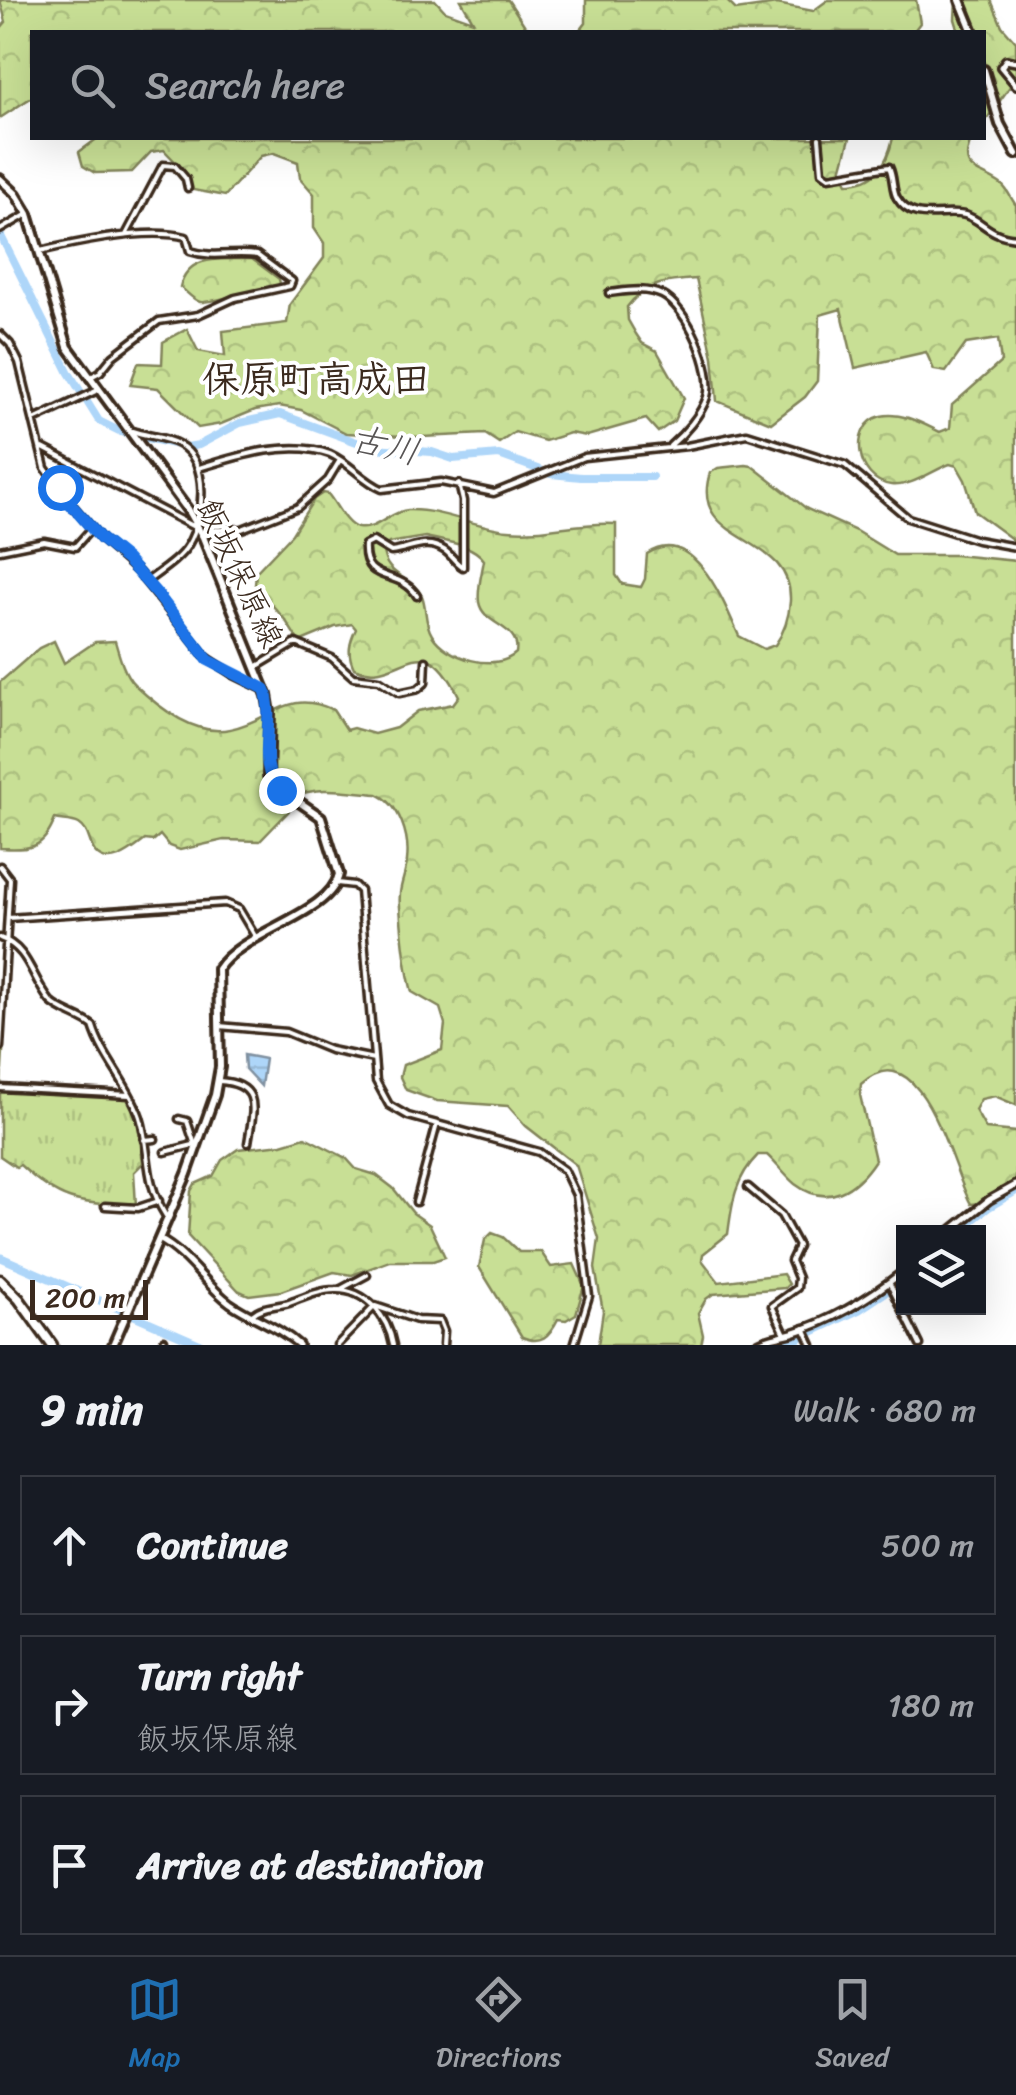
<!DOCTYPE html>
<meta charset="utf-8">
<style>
body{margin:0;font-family:Sriracha,"Klee One",sans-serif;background:#242831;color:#f1f3f6}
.controls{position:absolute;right:30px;bottom:30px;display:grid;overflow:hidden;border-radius:0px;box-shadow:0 10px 40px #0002}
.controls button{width:90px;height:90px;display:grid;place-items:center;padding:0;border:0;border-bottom:2px solid #363941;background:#171b24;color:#f1f3f6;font:50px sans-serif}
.scale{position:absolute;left:30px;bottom:25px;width:118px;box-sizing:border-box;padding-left:10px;border:5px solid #3b2a1e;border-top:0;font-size:28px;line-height:35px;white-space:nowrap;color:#3b2a1e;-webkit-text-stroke:8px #fff;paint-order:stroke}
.stop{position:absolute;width:30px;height:30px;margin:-22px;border:8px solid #1a73e8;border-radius:50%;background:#fff}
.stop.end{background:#1a73e8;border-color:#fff;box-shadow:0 2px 10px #0008}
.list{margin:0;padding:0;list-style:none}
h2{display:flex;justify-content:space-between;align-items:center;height:130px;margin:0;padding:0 40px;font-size:42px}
h2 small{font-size:32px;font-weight:400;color:#9ea1a6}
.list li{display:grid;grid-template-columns:65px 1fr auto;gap:30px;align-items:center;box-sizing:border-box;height:140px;margin:0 20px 20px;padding:0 20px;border:2px solid #363941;border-radius:0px}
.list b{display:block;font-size:38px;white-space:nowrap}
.list p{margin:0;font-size:32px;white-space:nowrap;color:#9ea1a6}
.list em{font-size:32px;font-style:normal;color:#9ea1a6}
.icon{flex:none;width:55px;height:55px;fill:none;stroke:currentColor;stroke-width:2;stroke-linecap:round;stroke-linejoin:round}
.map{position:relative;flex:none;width:1016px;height:1345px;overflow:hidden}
.search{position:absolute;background:#171b24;box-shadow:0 10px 40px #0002;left:30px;right:30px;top:30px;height:110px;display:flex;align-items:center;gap:25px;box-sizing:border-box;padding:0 35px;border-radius:0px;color:#9ea1a6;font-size:38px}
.sheet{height:610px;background:#171b24}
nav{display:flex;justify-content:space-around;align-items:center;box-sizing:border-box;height:140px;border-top:2px solid #363941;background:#171b24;font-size:28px;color:#9ea1a6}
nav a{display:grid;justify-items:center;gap:5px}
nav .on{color:#1f6fb2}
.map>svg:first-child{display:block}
.forest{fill:url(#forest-crowns);stroke:#82845a;stroke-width:2.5;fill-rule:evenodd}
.park{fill:url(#park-tufts);stroke:#82845a;stroke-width:2.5}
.water{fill:url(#water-rules);stroke:#8091a1;stroke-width:2.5}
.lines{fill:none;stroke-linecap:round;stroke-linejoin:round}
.river{stroke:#aed6f9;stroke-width:8}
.minor-casing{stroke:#3b2a1e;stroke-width:11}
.tertiary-casing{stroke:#3b2a1e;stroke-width:12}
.secondary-casing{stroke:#3b2a1e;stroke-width:14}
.primary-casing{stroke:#3b2a1e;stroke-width:15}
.minor{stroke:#fff;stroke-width:4}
.tertiary{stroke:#fff;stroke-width:5}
.secondary{stroke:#fff;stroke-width:6}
.primary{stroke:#fff;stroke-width:8}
.route{stroke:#1a73e8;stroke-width:12}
.labels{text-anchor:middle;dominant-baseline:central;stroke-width:8;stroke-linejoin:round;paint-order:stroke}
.street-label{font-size:32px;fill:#3b2a1e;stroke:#fff}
.water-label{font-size:35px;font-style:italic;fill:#585555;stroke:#fff}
.quarter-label{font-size:38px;font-weight:bold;fill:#3b2a1e;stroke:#fff}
</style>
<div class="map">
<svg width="1016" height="1345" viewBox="0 0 1016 1345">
<defs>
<pattern id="forest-crowns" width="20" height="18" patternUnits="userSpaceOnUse" patternTransform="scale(2.5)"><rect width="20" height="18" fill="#c8df95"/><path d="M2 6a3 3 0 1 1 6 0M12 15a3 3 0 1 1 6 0" fill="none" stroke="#adc080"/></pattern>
<pattern id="park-tufts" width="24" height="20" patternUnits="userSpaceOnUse" patternTransform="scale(2.5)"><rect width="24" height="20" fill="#c8df95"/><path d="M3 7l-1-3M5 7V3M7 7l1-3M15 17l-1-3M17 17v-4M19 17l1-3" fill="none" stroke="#adc080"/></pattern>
<pattern id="water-rules" width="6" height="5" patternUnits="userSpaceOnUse" patternTransform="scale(2.5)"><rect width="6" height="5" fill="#aed6f9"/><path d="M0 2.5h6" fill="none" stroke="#97b8d5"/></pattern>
</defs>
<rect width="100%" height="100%" fill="#fff"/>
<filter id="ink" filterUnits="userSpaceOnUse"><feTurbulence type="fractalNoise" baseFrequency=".01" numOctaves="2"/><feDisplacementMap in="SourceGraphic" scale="20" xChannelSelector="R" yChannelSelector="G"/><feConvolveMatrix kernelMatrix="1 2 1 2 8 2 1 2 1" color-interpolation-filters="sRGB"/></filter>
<g filter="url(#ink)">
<!-- forest -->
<path class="forest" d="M0,0H435L445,11L473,21L461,0H508L525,26L534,32H32V97L0,118V29L6,22Z
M586,0H726L736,10L777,4L813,11L828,0H916L920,23L913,32H579L586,23Z
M956,0H991L1002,26L1016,42V78L984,123V32H959L955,19Z
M98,138H850L841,171L847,183C876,183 887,164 893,138H972C956,174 982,169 1002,185C1008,190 1011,199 1016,205V542L975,512L965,480L957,466L950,464C931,471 912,487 891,485C856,481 848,425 881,416C901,411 923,424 940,432L950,428L952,405L1001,362L998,339L966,344L946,372L934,370L926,352L855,368L841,309L820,315L817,381L805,397L771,423L717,401L713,357L696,279C667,281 645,283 627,307L628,320L636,334L642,343L657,351L684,398L674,421L658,432L646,419L587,436L570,433L545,441L515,432L499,443L485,434L422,437L346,433L301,410L279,406L255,410L221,424L198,428L158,388L130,385L138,363L162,364L163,342L187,329L198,351L225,356L223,331L287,323L290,304L324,258V243L314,228V194L300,178L298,162L274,153L261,156L225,196L193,190L185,172L164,150L151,152L132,172L95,173L83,166L79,152Z
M252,259L279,279L280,284C269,287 205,304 200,302C193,300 186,291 180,287C188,252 225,260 252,259Z
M746,465L752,466L807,509L856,531L895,555H955L1016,561V1105L995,1096L981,1099L975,1110L986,1129L1016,1132V1179L995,1202L971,1204C952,1173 923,1028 861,1084L860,1095L875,1160C856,1189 828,1209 795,1184C785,1176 777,1164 767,1155H758C735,1178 732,1203 728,1234L703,1254L702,1260L719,1282L783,1274L789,1284L785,1288L713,1294L706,1299L698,1313L703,1335L701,1345H598L603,1311L595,1268L599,1239L576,1165L526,1126L508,1106L437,1101L406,1090L400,1077L403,1065L442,1050L445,1024L440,1008L412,992C405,966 402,934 400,907C398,886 405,879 407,861C410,837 400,804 377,794C349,792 317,784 292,798L289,811L260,841L224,840L180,850L169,846L160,835L153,841L145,840C133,849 109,870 95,852C88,842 90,831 79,824C72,820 63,821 55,819C44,849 30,850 0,848V682L39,648L54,641L64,663L95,642L115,641C119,655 124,674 134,684C157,706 196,737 230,729C271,721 287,688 333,710L346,730L353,728L374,734L396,728L418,711L453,704L459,696C421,618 401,688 354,668C347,654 349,643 356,629L352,624L335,627L299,642L286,621L255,585L256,572L292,534L314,499L323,493L328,494C336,503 345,525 358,528C377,531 390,511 408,510C442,509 474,527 508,530C544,534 579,521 616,524V575L622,584L641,587L645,579L647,554C694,523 725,605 739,636L764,649L775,645C785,631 789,618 790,601C793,532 687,545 710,473L718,468ZM425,537C445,542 472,543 484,560C482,573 477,589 479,602C483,626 521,625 516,653C495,673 446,658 432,635C424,623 427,608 422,596C412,576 385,577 383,550L389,543Z
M305,1137L346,1158L356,1169L376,1175L393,1188L413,1213L430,1225L445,1257L433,1261H390L352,1275L334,1272L281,1291L249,1295L239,1291L188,1236L191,1191L195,1184L213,1176L222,1160L238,1149L282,1144Z
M492,1233L503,1237L519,1252H541L551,1267L574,1264L584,1286L576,1314L566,1320L558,1319C549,1337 541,1345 522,1337L479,1267L485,1240Z"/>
<!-- park -->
<path class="park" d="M4,1035L1,1085L127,1094L138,1122L143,1163L134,1172L136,1206C80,1203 63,1205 20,1165L16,1167L0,1156V1036Z"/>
<!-- water -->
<path class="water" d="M244,1055L265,1059L261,1086L245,1069Z"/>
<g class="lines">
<!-- river -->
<path class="river" d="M0,234L69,373L99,421L121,432L187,447L199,445L240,423L280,414L373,448L432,452L453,459L499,455L551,474L581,477H652
M958,1232L989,1207L1016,1191
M0,1257L202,1345
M785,1345L859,1310L904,1280"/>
<defs>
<path id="minor" d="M819,138L822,172L829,177L889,167C894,177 892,190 897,198C913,225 943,209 965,215C984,221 987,235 1016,238
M0,230L26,215
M126,235L163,165L175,166L186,179L188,188
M40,251C78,242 149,227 186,237L190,251C213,259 234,251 257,255L292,281L290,286L235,298L198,315L159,321L113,356L100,372L89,378
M609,293C626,291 645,287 662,295C687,307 715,370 707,397C701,415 684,434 670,446
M0,334L10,344L19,362L45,468L67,499L101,539L138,572L205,656L232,674L263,689
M34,420L98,390
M132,431C147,436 165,437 178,444C211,461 204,518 188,545C180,559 159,572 146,582
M43,448L194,527
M199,468C237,456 290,439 330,454C350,463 363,481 382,489L441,482L494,493L584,457L687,446L747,434L845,465L908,518L977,540L1016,547
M203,537L215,530L242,529L298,507L328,480L340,460
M0,550L44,541L75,547L92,528
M417,596C401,568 362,586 365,545L373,541L391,552C411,550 425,538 444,550C452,555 455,563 463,567V501L459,484
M256,667L296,643L332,658L353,677L379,680L399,693L418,689L425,683L426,661
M0,866L10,879L0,1047
M337,883L354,885L360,891L376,1081L389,1105L408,1116L539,1152L564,1170L576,1195L589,1296L574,1345
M8,918L225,903L239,909L255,936
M0,938C29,948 32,979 50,1001C60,1012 81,1016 93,1026C103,1059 129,1084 140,1117C151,1152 143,1180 166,1216
M219,1026L286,1032L330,1050L374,1059
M219,1081C263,1084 253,1110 248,1143
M0,1088L130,1095
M179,1119L187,1121L196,1148
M144,1140L155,1139
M165,1152L193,1145
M748,1187L781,1215L798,1246L791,1261L798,1278L797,1288L772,1306L785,1334
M416,1202L437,1124
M105,1206L138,1208L159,1201
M889,1282L920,1345
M339,1290L367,1275
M252,1315C262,1305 276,1307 289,1303C303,1298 319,1290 335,1290C366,1289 388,1317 393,1345
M804,1328L812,1345
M163,1345L164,1340
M337,1345L375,1306L417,1320L440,1321L444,1331L443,1345"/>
<path id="tertiary" d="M1016,62L1006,60L1001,67L1016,85
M949,1232L989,1200L1016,1185
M159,1239C189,1255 204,1284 230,1303C253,1319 278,1326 299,1345
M755,1345C767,1337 778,1337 792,1333C832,1321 871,1297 904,1271"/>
<path id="secondary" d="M960,0L973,32
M984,70L1000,124L1016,154
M0,179L16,194L28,214L68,347L187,509L203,537L267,695L270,713L268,776L276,786L321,817L339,874C331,915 242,931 218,969L220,1067L215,1095L187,1174L113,1345"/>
<path id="primary" d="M0,1280L19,1299L52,1345"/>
</defs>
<!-- minor casing -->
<use href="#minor" class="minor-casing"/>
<!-- tertiary casing -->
<use href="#tertiary" class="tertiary-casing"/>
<!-- secondary casing -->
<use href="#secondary" class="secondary-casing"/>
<!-- primary casing -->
<use href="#primary" class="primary-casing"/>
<!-- minor -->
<use href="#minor" class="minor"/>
<!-- tertiary -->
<use href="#tertiary" class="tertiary"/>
<!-- secondary -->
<use href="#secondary" class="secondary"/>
<!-- primary -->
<use href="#primary" class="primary"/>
</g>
</g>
<g class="lines" filter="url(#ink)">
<!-- route -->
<path class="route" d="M60,487L67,500L101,539L127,560L158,595L208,660L265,689C276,723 254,768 281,790"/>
</g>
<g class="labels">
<!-- street labels -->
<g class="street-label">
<text transform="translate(240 573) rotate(65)">飯坂保原線</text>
</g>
<!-- water labels -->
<g class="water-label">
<text transform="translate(385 445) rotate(13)">古川</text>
</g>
<!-- quarter labels -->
<g class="quarter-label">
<text x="316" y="379">保原町高成田</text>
</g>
</g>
</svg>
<div class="controls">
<button><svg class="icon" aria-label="layers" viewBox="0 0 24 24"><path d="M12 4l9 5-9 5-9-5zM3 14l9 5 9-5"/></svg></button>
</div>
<div class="scale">200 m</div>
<div class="stop" style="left:60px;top:487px"></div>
<div class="stop end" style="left:281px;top:790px"></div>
<div class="search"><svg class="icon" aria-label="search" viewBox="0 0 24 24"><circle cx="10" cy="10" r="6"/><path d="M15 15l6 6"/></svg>Search here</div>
</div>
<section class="sheet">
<h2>9 min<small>Walk · 680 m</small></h2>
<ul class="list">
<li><svg class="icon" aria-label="ahead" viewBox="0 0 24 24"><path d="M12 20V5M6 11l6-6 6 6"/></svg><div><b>Continue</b></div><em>500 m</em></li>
<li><svg class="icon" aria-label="right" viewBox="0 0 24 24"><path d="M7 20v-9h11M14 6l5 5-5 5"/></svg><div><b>Turn right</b><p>飯坂保原線</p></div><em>180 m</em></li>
<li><svg class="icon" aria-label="arrive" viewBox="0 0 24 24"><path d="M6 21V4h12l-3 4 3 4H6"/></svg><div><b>Arrive at destination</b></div></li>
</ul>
</section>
<nav>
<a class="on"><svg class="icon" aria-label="map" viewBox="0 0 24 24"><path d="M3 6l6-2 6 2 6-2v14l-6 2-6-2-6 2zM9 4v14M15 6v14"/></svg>Map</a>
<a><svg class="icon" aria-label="directions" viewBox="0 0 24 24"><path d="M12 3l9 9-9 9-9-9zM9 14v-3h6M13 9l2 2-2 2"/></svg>Directions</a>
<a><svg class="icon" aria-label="saved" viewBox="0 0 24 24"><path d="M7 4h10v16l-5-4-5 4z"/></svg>Saved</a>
</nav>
